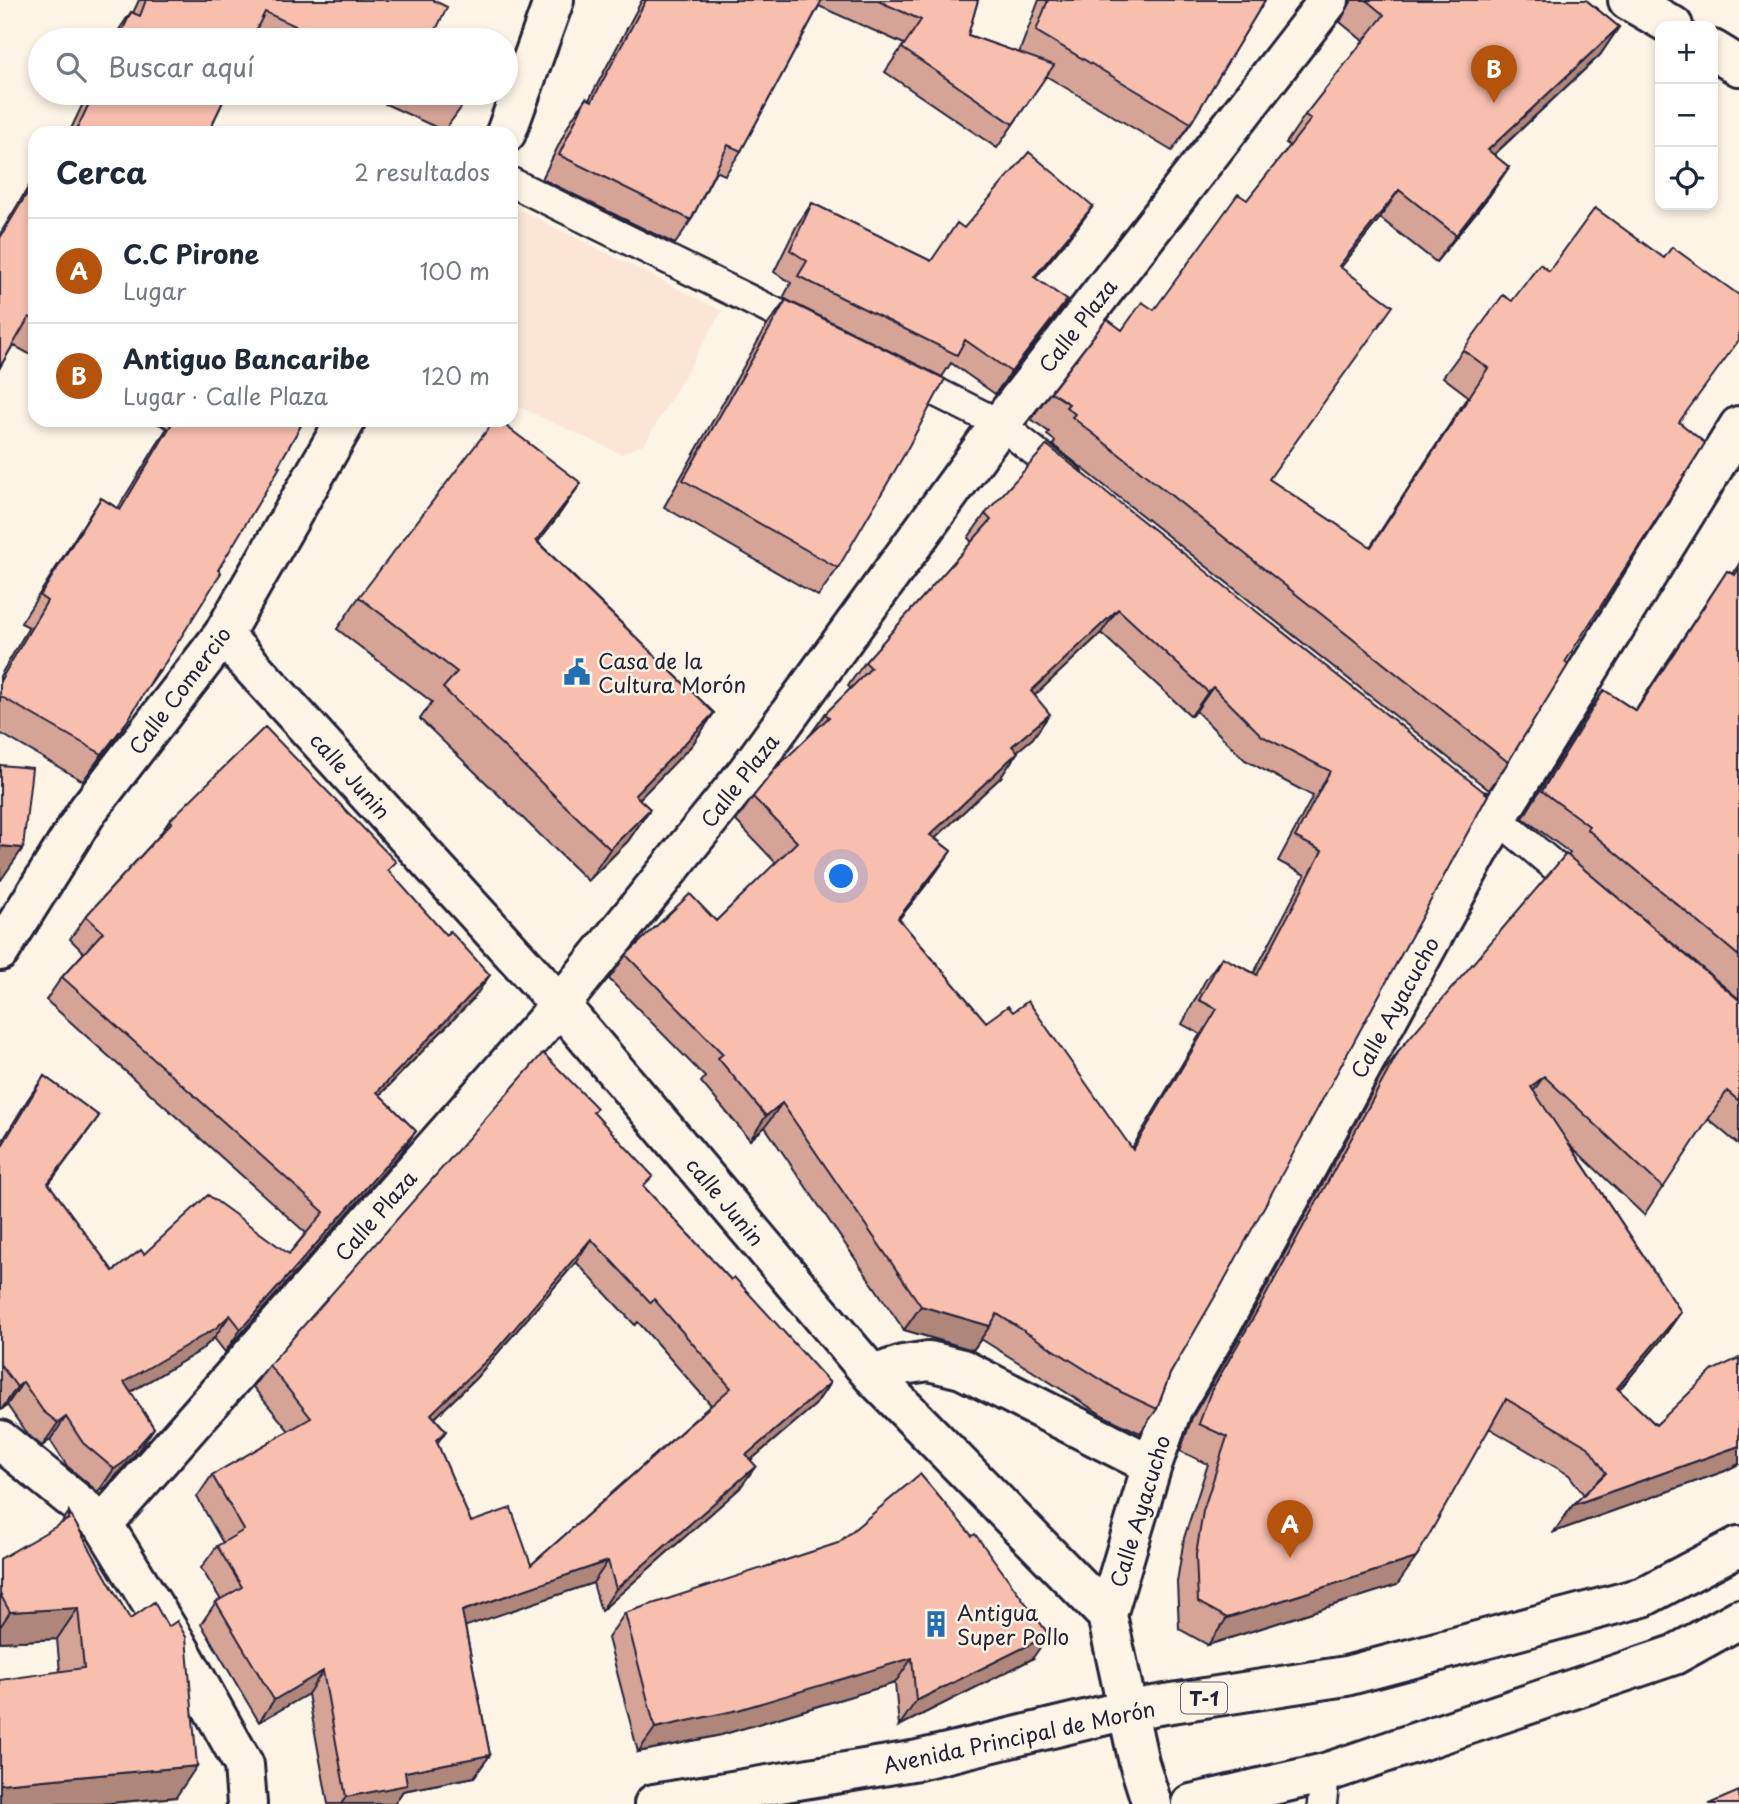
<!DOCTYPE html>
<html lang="es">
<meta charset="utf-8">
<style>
body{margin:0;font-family:"Playpen Sans",sans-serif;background:#f2f2f3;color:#1f2937}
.controls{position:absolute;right:21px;top:21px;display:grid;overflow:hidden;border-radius:14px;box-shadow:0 4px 10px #0003}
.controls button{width:63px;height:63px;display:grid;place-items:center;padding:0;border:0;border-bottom:2px solid #e0e1e3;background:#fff;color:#1f2937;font:35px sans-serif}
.you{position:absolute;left:842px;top:877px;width:24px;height:24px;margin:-18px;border:5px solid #fff;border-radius:50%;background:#1a73e8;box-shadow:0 0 0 10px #1a73e833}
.badge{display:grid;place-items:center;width:46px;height:46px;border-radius:50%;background:#b45309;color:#fff;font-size:23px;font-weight:700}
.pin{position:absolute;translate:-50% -58px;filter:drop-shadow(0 2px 4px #0008)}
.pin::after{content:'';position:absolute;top:37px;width:24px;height:21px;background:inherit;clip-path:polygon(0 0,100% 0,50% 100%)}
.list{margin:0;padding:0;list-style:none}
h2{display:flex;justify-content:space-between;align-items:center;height:91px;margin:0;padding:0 28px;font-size:30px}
h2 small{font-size:23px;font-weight:400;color:#747a83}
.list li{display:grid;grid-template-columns:46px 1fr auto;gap:21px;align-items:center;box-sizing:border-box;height:105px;padding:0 28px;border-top:2px solid #e0e1e3}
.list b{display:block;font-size:26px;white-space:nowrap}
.list p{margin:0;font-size:23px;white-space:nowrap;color:#747a83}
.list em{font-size:23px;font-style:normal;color:#747a83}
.icon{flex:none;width:38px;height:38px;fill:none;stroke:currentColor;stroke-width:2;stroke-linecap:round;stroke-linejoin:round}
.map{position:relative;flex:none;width:1739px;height:1804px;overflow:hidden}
.search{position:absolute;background:#fff;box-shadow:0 4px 10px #0003;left:28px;top:28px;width:490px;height:77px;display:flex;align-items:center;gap:18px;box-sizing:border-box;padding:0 24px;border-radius:38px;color:#747a83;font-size:26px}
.panel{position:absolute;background:#fff;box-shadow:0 4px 10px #0003;left:28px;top:126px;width:490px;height:301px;border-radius:21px}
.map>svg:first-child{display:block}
.built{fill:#fbe5d5}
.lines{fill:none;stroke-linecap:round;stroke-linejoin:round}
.lane-casing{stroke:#22223b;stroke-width:33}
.street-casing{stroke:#22223b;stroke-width:44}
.primary-casing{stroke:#22223b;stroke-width:44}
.lane{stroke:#fcf5e5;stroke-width:28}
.street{stroke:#fcf5e5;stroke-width:38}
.primary{stroke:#fcf5e5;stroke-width:38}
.wall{fill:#d5a496;stroke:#22223b;stroke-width:2;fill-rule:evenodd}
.shaded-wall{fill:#ae867a;stroke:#22223b;stroke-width:2}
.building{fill:#f8bfaf;stroke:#22223b;stroke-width:2;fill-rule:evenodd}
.labels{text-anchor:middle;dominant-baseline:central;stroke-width:5;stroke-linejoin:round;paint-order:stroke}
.shield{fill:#fcf5e5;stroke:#63616e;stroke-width:2}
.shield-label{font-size:19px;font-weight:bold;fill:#22223b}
.street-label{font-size:21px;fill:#22223b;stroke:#fcf5e5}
.poi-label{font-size:21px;fill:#22223b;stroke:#fcf5e5;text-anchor:start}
</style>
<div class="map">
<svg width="1739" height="1804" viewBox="0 0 1739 1804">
<rect width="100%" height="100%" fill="#fcf5e5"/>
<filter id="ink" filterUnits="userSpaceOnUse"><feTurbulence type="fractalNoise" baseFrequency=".0143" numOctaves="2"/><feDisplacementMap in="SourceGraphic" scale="14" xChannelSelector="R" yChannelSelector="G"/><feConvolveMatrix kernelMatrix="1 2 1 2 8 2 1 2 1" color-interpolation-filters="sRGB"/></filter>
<g filter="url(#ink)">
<!-- built -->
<path class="built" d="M511,205L722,311L645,443L621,454L511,403Z"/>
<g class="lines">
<defs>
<path id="lane" d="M511,182L811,330
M904,376L1000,424L1068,478
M1484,807L1584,891
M1322,1804L1325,1773"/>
<path id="street" d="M1628,0L1673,26
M1713,50L1739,66
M506,133L554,0
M223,635L560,1005L872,1375L1107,1615L1139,1763L1152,1804
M0,951L88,810L223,635L346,420
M872,1375L903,1365L929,1361L962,1369L1152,1465
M0,1440L103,1524L177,1645L244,1765L247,1804
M103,1524L560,1005L748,771L1000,424L1329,0
M1107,1615L1152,1465L1172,1409L1222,1323L1497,818L1739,426"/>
<path id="primary" d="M654,1804L918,1760L1127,1710L1346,1676L1643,1597L1739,1546
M1191,1804L1325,1773L1674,1655L1739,1619"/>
</defs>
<!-- lane casing -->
<use href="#lane" class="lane-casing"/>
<!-- street casing -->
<use href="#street" class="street-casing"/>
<!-- primary casing -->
<use href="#primary" class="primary-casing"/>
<!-- lane -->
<use href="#lane" class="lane"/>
<!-- street -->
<use href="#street" class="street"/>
<!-- primary -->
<use href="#primary" class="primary"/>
</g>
<!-- wall -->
<path class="wall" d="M139,0H433L434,34L447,40H112L131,12L133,13Z
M642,0H978L968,35L1019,53L1039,0H1265L1191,123L1172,151L1046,76L997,148L885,72L904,44L819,6L741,151L725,175L716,171L691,220L675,244L542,179L570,122L586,98L589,100Z
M1350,0H1586L1619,27L1600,55L1494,155L1509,167L1490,195L1436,262L1380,218L1341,267L1269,479L1370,547L1468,396L1443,377L1463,350L1680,423L1565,662L1508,762L1489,790L1053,445L1055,441L1047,435L1049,432L1031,419L1051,392L1122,330L1154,310L1247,200L1290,146L1286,143L1305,115L1363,41L1340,22L1351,2Z
M88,93H227L208,133H69Z
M362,93H468L463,105L444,131Z
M35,176V357L13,345L0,367V234Z
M812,203L931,261L964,228L1093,206L1077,228L1035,278L1052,322L995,394L951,363L942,377L783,298L791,283L774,272L797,225Z
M786,300L838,568L818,596L664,507L766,327Z
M151,420H304L160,671L142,696L128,720L83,781L0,733V676L29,627L21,623L83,525L101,498L118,508L167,428Z
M581,483L538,542L714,713L692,745L639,799L650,809L628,841L588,881L420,719L432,702L337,629L359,597Z
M985,514L1488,795L1170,1374L1157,1409L1140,1433L1104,1416L981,1339L973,1350L904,1330L765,1127L750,1140L701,1082L705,1077L609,979L626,955L716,921L776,863L736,821L753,797L810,735L825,714L851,689L848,686L865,662L972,542L968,538ZM1101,633L1191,716L1196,711L1245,760L1313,796L1278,861L1305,875L1254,973L1222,957L1205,981L1182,1024L1200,1034L1132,1148L1013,1012L986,1022L899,919L934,875L951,851L935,838L1001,777L1017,751L1033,738L1034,696Z
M1739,564V999L1568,856L1570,853L1523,818L1585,717L1604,690L1635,710L1727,571L1733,574Z
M170,820L389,872L474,998L380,1095L416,1131L400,1154L225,1352L214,1338L200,1351L131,1392L154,1428L138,1451L107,1486L98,1492L67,1466L50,1440L42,1446L27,1434L7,1405L1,1410L0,1409V1145L28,1099L44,1076L99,1116L49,1184L113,1271L144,1254H289L306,1233L46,1000L62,977L84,953L70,939L86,916L158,837Z
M1739,1000V1145L1708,1119L1644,1215L1570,1145L1681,1312L1662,1339L1619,1390L1656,1425L1739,1358V1464L1725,1471L1554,1532L1573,1505L1584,1495L1569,1475L1489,1428L1397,1585L1208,1645L1179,1629L1177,1582L1184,1538L1208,1464L1180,1451L1192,1418L1241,1334L1381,1076L1400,1049Z
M594,1113L645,1188L731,1280L830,1383L815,1405L751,1460L740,1488L601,1611L593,1583L465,1626L490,1755L474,1777L403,1791L394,1804H328L308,1694L259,1722L201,1624L216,1602L221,1600L201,1568L217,1546L223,1543L197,1497L212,1475L289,1431L253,1387L269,1365ZM576,1262L635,1325L638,1322L711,1405L531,1565L471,1522L437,1443L446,1431L435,1418L476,1378Z
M69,1512L176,1797L99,1804H0L60,1672L57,1639L0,1642V1559L60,1525Z
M625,1613L1032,1659L899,1726L895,1683L721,1735L638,1752L608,1638Z"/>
<!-- shaded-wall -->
<path class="shaded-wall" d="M1619,27L1600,55L1469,178L1488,150Z
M1509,167L1490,195L1436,262L1456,235Z
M1399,190L1380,218L1320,294L1339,266Z
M1093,206L1077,228L1018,299L1034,277Z
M1067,300L1052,322L995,394L1011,372Z
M581,483L559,515L514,573L536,541Z
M1118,609L1101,633L1014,715L1031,691Z
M1213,687L1196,711L1191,716L1208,692Z
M714,713L692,745L613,826L635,795Z
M1050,714L1033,738L995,770L1012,746Z
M128,720L109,746L83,781L102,754Z
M1018,752L1001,777L913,859L930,835Z
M650,809L628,841L588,881L610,849Z
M0,846L23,848L1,880H0Z
M951,851L934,875L881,942L898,918Z
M490,975L474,998L361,1114L377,1092Z
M1544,1076L1525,1103L1531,1087Z
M782,1103L765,1127L750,1140L766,1116Z
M99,1116L83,1138L32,1206L48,1183Z
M416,1131L400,1154L225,1352L241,1329Z
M591,1239L576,1262L476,1378L416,1436L431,1414Z
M921,1306L990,1326L973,1350L904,1330Z
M1681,1312L1662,1339L1598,1415L1617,1388Z
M230,1315L214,1338L200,1351L108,1405L124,1382Z
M23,1382L7,1405L1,1410L17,1387Z
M830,1383L815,1405L731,1477L746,1455Z
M66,1417L50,1440L42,1446L58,1423Z
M154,1428L138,1451L107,1486L98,1492L114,1469Z
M446,1431L430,1453L436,1440Z
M1739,1446V1464L1725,1471L1554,1532L1573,1505Z
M756,1466L740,1488L601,1611L616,1589Z
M1416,1558L1397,1585L1208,1645L1227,1618Z
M608,1561L593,1583L446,1633L462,1611Z
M78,1608L57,1639L0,1642V1627L10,1612Z
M1049,1635L1032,1659L899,1726L916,1701Z
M912,1658L895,1683L721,1735L638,1752L655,1728Z
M323,1671L308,1694L259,1722L274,1700Z
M490,1755L474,1777L403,1791L394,1804H341L346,1797L405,1772Z
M197,1766L176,1797L99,1804H0V1784Z"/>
<!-- building -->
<path class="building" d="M146,0H433L447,7L434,34L447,40H326L265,12L251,40H118L131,12L140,16Z
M646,0H822L741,151L728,145L691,220L559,155L586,98L592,101Z
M876,0H978L968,35L1054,65L1013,124L902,48L921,20Z
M1048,0H1265L1191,123L1036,31Z
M1366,0H1586L1619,27L1488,150L1509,167L1456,235L1399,190L1339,266L1393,306L1269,479L1371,547L1488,368L1463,350L1503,295L1512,301L1540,264L1549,271L1595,208L1664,258L1672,247L1739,295V340L1679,422L1705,443L1565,662L1568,665L1508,762L1072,417L1075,414L1066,407L1069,404L1051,392L1107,319L1122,330L1142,302L1154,310L1238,194L1247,200L1311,119L1305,115L1384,15Z
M94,93H227L208,133H75Z
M437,93H468L463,105Z
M1029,152L1093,206L1034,277L1067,300L1011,372L965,340L957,355L798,276L807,261L790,250L812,203L931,261L957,223L964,228Z
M35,180V320L29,317L0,367V238Z
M786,300L945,379L904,455L838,568L683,480Z
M174,420H304L278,466L280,467L218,570L221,573L160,671L158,670L128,720L102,754L0,696V681L47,601L40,596L101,498L120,510Z
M495,420H498L581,483L536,541L714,713L635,795L650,809L610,849L443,688L457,672L359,597Z
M1047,445L1488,795L1220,1288L1170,1374L1157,1409L1121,1392L997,1314L990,1326L921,1306L782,1103L766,1116L718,1058L723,1054L626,955L690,894L716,921L797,842L753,797L777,767L829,717L825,714L871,668L865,662L991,520L985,514ZM1118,609L1208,692L1213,687L1262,736L1330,771L1295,837L1322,851L1257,975L1222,957L1199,1000L1217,1009L1133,1150L1028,1001L1013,1012L1008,1006L986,1022L898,918L951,851L930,835L1018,752L1012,746L1050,714L1031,691Z
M1739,568V956L1587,829L1589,826L1542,791L1604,690L1636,711L1727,571L1735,575Z
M265,727L396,862L388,870L446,935L450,931L490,975L377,1092L416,1131L241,1329L230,1315L216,1328L124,1382L154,1428L123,1463L114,1469L83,1443L66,1417L58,1423L43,1411L23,1382L17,1387L0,1364V1149L44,1076L99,1116L48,1183L113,1271L141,1250L144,1254L208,1195L289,1254L324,1212L62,977L103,932L86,916L172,822L170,820Z
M0,765L32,768L23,848L0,846Z
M1566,854L1739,1000V1101L1727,1091L1663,1188L1544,1076L1531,1087L1681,1312L1617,1388L1656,1425L1713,1370L1739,1358V1446L1573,1505L1606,1473L1588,1447L1506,1399L1416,1558L1227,1618L1198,1602L1196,1555L1203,1511L1227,1437L1199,1424L1211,1391L1260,1306L1400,1049Z
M543,1053L597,1108L593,1112L653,1176L643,1186L731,1280L734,1277L830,1383L746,1455L756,1466L616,1589L608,1561L462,1611L490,1755L405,1772L407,1785L346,1797L323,1671L274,1700L216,1602L242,1587L217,1546L244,1530L212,1475L311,1418L269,1365ZM591,1239L651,1303L654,1299L731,1388L531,1565L511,1508L471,1522L436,1440L446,1431L431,1414L491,1356Z
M920,1474L972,1536L975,1534L1049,1635L916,1701L912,1658L738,1710L655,1728L625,1613L838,1543Z
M69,1512L130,1619L154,1602L168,1627L177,1621L186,1637L197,1766L0,1784V1680L84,1668L78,1608L10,1612L0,1594V1559L69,1519Z
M1739,1791V1804H1709Z"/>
</g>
<!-- icons -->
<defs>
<symbol id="civic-bare" viewBox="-9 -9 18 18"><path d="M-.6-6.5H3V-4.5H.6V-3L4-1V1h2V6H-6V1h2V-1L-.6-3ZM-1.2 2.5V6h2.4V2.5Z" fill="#1f6fb2" stroke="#fcf5e5" stroke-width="2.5" paint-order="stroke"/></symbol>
<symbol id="building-bare" viewBox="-9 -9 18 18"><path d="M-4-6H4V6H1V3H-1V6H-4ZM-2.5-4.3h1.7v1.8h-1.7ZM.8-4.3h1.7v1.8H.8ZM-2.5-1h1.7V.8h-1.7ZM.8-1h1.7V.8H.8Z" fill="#1f6fb2" stroke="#fcf5e5" stroke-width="2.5" paint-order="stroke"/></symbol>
</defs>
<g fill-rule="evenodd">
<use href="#civic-bare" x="558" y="653" width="38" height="38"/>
<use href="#building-bare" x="917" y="1605" width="38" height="38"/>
</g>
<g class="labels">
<!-- shield labels -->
<rect class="shield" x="1181" y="1682.5" width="46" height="31" rx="5"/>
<g class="shield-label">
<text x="1204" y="1698">T-1</text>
</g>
<!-- street labels -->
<g class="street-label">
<text transform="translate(1077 325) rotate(-52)">Calle Plaza</text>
<text transform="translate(179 690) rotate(-53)">Calle Comercio</text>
<text transform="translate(351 775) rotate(48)">calle Junin</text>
<text transform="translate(739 780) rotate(-52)">Calle Plaza</text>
<text transform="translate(1394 1007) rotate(-61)">Calle Ayacucho</text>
<text transform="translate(726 1201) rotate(50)">calle Junin</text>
<text transform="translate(375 1215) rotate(-49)">Calle Plaza</text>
<text transform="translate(1139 1511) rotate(-73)">Calle Ayacucho</text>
<text transform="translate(1019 1736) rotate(-12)">Avenida Principal de Morón</text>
</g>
<!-- poi labels -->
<g class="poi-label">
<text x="598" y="660">Casa de la<tspan x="598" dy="24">Cultura Morón</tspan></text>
<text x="957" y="1612">Antigua<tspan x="957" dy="24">Super Pollo</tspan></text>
</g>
</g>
</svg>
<div class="controls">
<button>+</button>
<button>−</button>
<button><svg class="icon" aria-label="locate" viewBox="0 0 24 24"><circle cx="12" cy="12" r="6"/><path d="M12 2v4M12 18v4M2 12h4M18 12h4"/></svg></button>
</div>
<div class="you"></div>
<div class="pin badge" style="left:1290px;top:1558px">A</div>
<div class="pin badge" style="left:1494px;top:103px">B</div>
<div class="search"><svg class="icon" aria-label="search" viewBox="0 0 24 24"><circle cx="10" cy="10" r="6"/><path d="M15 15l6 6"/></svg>Buscar aquí</div>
<section class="panel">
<h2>Cerca<small>2 resultados</small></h2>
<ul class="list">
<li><span class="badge">A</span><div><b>C.C Pirone</b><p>Lugar</p></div><em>100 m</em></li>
<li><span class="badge">B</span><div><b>Antiguo Bancaribe</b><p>Lugar · Calle Plaza</p></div><em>120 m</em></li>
</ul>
</section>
</div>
